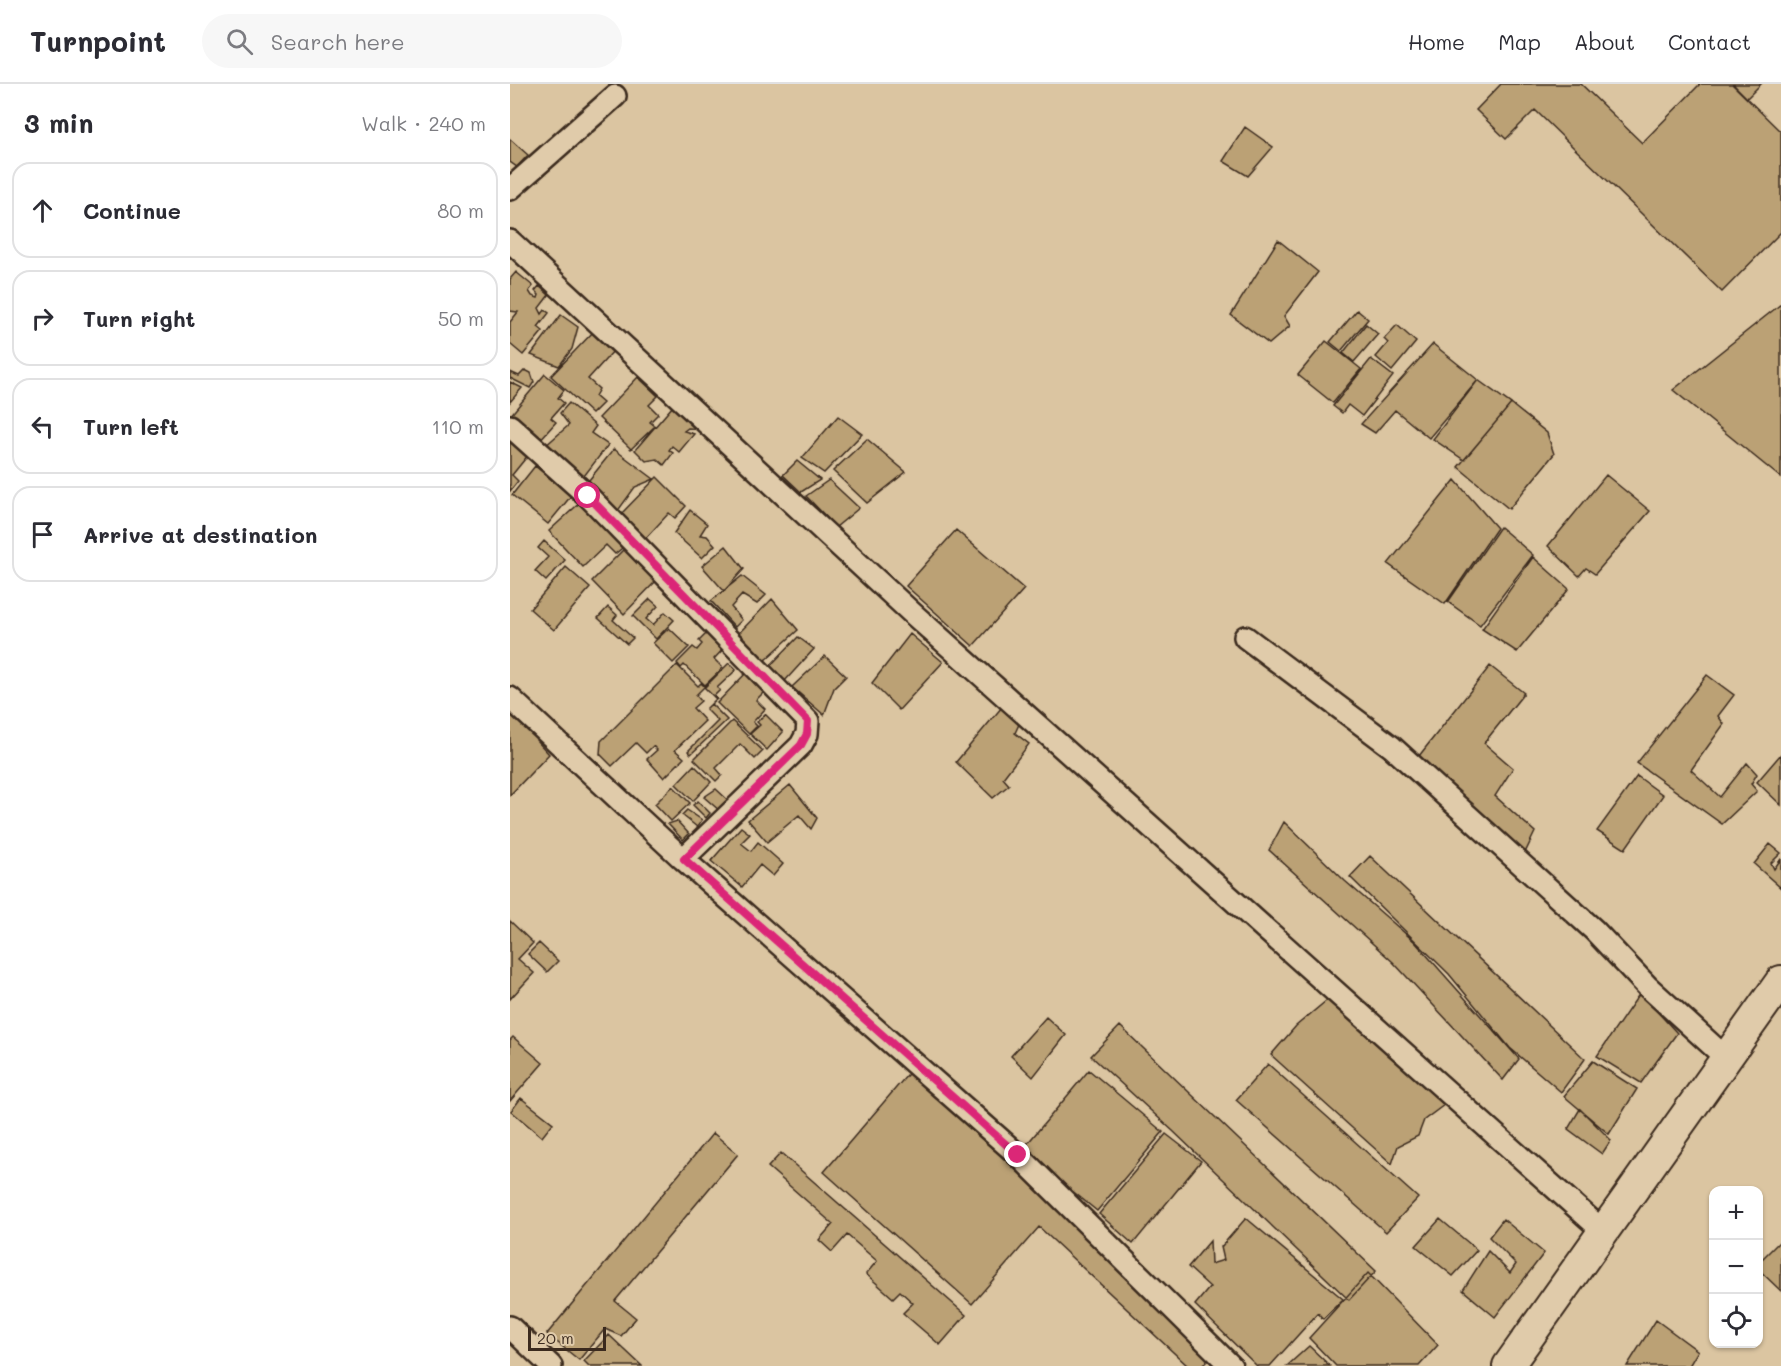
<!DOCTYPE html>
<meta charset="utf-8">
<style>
body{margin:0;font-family:Mali,sans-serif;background:#f7f7f7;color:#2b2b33}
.controls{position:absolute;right:18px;bottom:18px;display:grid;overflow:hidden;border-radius:12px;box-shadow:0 2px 4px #0004}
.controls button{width:54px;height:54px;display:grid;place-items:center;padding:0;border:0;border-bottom:2px solid #e1e1e2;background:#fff;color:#2b2b33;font:30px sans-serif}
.scale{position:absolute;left:18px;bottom:15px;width:78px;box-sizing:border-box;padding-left:6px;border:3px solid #3b2a1e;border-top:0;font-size:16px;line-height:21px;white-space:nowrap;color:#3b2a1e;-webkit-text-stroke:4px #e0cbaa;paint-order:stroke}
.stop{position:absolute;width:18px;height:18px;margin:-14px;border:4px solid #db2777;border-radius:50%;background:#fff}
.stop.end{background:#db2777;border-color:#fff;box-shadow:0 2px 6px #0008}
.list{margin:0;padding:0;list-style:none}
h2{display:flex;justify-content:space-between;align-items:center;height:78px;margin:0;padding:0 24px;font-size:26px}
h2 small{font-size:20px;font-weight:400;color:#7c7c81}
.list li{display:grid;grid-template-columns:39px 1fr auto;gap:18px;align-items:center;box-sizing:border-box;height:96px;margin:0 12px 12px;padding:0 12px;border:2px solid #e1e1e2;border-radius:18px}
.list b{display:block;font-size:22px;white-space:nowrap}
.list em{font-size:20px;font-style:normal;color:#7c7c81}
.icon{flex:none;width:33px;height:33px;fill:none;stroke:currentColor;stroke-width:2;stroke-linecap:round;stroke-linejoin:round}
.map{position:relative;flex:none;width:1271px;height:1282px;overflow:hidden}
header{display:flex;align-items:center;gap:36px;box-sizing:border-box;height:84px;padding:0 30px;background:#fff;border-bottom:2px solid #e1e1e2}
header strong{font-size:28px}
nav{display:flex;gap:33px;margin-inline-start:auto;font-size:21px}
.search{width:420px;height:54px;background:#f7f7f7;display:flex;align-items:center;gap:15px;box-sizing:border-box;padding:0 21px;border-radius:33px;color:#7c7c81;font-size:22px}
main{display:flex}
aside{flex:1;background:#fff}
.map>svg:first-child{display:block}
.building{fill:#bba175;stroke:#3b2a1e;stroke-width:1.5}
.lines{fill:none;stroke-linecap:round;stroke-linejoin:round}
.street-casing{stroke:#3b2a1e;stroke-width:26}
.secondary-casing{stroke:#3b2a1e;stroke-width:34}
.street{stroke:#e0cbaa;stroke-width:21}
.secondary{stroke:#e0cbaa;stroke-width:30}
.route{stroke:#db2777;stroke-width:8}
</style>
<header>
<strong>Turnpoint</strong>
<div class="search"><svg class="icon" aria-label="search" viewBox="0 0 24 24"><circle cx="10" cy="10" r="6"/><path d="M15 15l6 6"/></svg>Search here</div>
<nav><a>Home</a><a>Map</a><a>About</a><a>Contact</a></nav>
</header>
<main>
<aside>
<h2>3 min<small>Walk · 240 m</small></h2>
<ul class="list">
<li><svg class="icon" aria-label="ahead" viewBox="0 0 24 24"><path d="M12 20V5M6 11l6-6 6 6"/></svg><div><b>Continue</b></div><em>80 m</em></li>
<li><svg class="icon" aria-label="right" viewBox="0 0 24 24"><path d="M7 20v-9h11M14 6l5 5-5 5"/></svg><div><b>Turn right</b></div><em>50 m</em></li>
<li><svg class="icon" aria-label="left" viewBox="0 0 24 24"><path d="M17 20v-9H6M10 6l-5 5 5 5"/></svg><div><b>Turn left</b></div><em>110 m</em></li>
<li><svg class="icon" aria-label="arrive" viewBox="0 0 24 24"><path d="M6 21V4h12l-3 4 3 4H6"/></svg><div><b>Arrive at destination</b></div></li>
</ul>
</aside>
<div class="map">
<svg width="1271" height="1282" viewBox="0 0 1271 1282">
<rect width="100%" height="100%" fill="#dbc5a1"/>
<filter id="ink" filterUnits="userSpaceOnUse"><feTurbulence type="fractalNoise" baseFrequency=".0167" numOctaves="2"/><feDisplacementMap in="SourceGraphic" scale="12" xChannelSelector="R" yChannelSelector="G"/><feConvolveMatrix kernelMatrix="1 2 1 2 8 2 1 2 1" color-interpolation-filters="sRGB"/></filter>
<g filter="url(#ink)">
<!-- building -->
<path class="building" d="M991,0H1071L1132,59L1190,0H1222L1271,48V148L1212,208L1025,26L996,55L966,26Z
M1223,0H1251L1237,14Z
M735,43L763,63L738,92L713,77Z
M0,55L18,71L7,83L0,78Z
M768,156L808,188L774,232L780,242L759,260L721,231Z
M6,188L23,202L19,207L22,212L28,214L29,211L25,207L29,202L39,211L29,224L32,230L35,226L39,229L28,243L33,247L13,271L0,260V238L8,228L0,227V195Z
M1271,220V394L1163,306Z
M847,226L858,235L831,267L820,258Z
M51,231L68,243L62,265L49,282L21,271Z
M856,240L868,250L844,278L833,269Z
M887,241L906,258L882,287L866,273L878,259L874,255Z
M85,246L105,265L78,295L89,305L85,312L93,319L82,330L41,292Z
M816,257L851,285L823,319L788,291Z
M923,260L968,296L919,354L885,326L865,349L851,340Z
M861,275L883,292L852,332L838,321L832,329L823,322Z
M15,286L21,289L24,298L20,304L0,294V288L9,292Z
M35,290L54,306L48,314L54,319L41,334L46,338L29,357L0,332Z
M128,293L148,312L139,321L148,330L140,338L145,342L121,365L89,334Z
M968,296L1001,320L954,376L923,355Z
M0,298L12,304L0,318Z
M59,319L86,342L81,349L98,361L71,396L34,363L59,341L50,329Z
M1001,320L1037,349L1044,370L999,425L948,383Z
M163,322L188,333L182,340L189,345L178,344L174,347L184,350L169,368L162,362L159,366L163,369L154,381L147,375L136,377L125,366Z
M328,332L352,350L314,389L292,374Z
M0,354L19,370L2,391L8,397L0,407Z
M357,355L396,388L357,419L323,387Z
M104,365L144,395L125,403L107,428L75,401Z
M287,377L310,396L291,408L273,391Z
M25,382L61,412L38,440L2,411Z
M1096,391L1140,427L1085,490L1076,484L1069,492L1038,462Z
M147,393L176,422L165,434L159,429L134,456L110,431Z
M319,396L349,424L326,443L296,412Z
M945,396L987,444L935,520L878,480Z
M75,414L117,460L105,470L96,461L73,483L39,447Z
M180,426L197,440L190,451L197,452L205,461L192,474L164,449Z
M990,443L1023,471L970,541L938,518Z
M446,446L514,505L463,562L396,502Z
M34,457L55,476L36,497L25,487L38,473L28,464Z
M216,462L234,485L214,507L192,482Z
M115,464L147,496L114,530L82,497Z
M1023,473L1059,505L1007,568L972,545Z
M56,483L80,504L44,546L20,525Z
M232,492L256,511L247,520L232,511L221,523L232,536L225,543L201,517Z
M140,515L148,522L136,535L143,541L155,528L164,536L146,555L123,532Z
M262,515L288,546L254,577L228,550Z
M98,523L107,531L103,536L123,554L117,560L88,534Z
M159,544L179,563L163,579L143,559Z
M200,546L216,562L204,575L213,584L195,601L174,581L171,584L167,579L183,563L187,566L192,560L189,557Z
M400,550L433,578L389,626L362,599Z
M288,553L304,565L274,598L259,583Z
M315,572L336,592L324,604L314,631L282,603Z
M219,579L226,586L207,604L210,606L204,612L207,615L201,620L217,636L181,670L178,667L208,637L196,625L206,615L194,603L186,611L191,617L183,624L195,637L165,666L174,674L154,694L137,675L147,666L143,662L136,669L126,659L102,682L90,670L91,657L167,581L188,602L191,599L195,603Z
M980,582L1014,609L974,659L1003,684L985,712L1025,748L1013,773L905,677Z
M238,587L257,605L246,616L255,625L243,638L247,642L239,650L207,619Z
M1197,591L1224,611L1208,632L1214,640L1181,686L1210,713L1237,679L1247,690L1241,700L1247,707L1212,740L1127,679Z
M492,623L510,638L505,649L519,660L493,694L499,701L483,714L446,678Z
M7,625L32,649L26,656L39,670L0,711V632Z
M255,630L273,648L257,666L240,650L250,641L247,638Z
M222,637L253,667L245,675L230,660L206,684L212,691L206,697L184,675Z
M1271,670V721L1247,698Z
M184,681L201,698L183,717L166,700Z
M1127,692L1153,711L1115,765L1087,747Z
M280,701L307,734L301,745L289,731L257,758L238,736Z
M163,702L180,719L161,737L145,720Z
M206,705L219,717L210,727L194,713Z
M188,717L200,729L196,734L183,721Z
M177,726L192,736L187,743L172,731Z
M167,737L179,750L173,756L158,740Z
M774,738L835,797L905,858L1009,975L993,996L883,878L759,766Z
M231,743L240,750L231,759L241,767L248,758L273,780L263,792L250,781L232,803L201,777Z
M1260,760L1271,769L1261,779L1264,785L1271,775V804L1244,780Z
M860,772L1075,975L1051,1008L1000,964L939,890L840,793Z
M0,837L23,859L8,875L24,889L0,915Z
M29,859L48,877L37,888L18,870Z
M1130,909L1167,949L1131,999L1087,972Z
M822,912L934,1021L914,1036L908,1052L888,1062L882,1080L761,971L786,942Z
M536,933L556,951L523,993L501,972Z
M610,942L866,1187L839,1216L663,1047L581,972Z
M3,953L33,979L0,1017V956Z
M409,977L710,1264L692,1282H678L529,1143L462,1220L314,1088Z
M1083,977L1127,1005L1099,1050L1054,1012Z
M758,980L908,1114L876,1148L726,1016Z
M579,986L653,1048L587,1127L512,1066Z
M11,1014L43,1039L32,1053L1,1027Z
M1070,1025L1101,1056L1092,1070L1058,1045Z
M203,1049L228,1070L105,1217L126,1234L111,1252L95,1245L69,1276L37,1250Z
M656,1050L691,1077L623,1160L589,1130Z
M271,1069L456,1231L430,1261L393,1229L403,1219L390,1207L383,1214L356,1190L367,1177L337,1151L322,1168L309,1156L323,1140L258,1083Z
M736,1134L833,1215L813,1235L808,1229L760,1282H747L685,1221L700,1203L678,1183L700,1157L701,1180L714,1176L711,1163Z
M930,1135L967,1166L943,1192L906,1162Z
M993,1135L1034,1169L985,1233L953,1206L978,1167L1000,1189L1006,1180L979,1153Z
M1271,1156V1207L1248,1185V1179Z
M858,1189L928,1261L909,1282H826L799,1254Z
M1146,1236L1188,1267L1179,1282H1117Z
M99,1251L132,1282H79L74,1277Z
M799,1262L820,1282H777Z"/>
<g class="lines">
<defs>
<path id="street" d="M0,105L105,12
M0,157L402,529L1093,1147
M0,342L78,412L298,637L297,650L291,661L173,775
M735,553L882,663L1084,846L1137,902L1217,975
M0,614L173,775L508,1071L721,1282
M0,1243L41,1282"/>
<path id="secondary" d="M998,1282L1271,897"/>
</defs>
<!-- street casing -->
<use href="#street" class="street-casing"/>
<!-- secondary casing -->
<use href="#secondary" class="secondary-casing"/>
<!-- street -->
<use href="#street" class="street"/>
<!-- secondary -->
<use href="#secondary" class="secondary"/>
</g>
</g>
<g class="lines" filter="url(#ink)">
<!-- route -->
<path class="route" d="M78,412L298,637L297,650L291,661L174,775L508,1071"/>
</g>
</svg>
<div class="controls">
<button>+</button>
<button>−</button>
<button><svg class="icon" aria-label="locate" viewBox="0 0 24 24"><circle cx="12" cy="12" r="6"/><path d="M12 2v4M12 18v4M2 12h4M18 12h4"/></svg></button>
</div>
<div class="scale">20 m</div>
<div class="stop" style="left:78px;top:412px"></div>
<div class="stop end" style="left:508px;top:1071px"></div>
</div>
</main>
